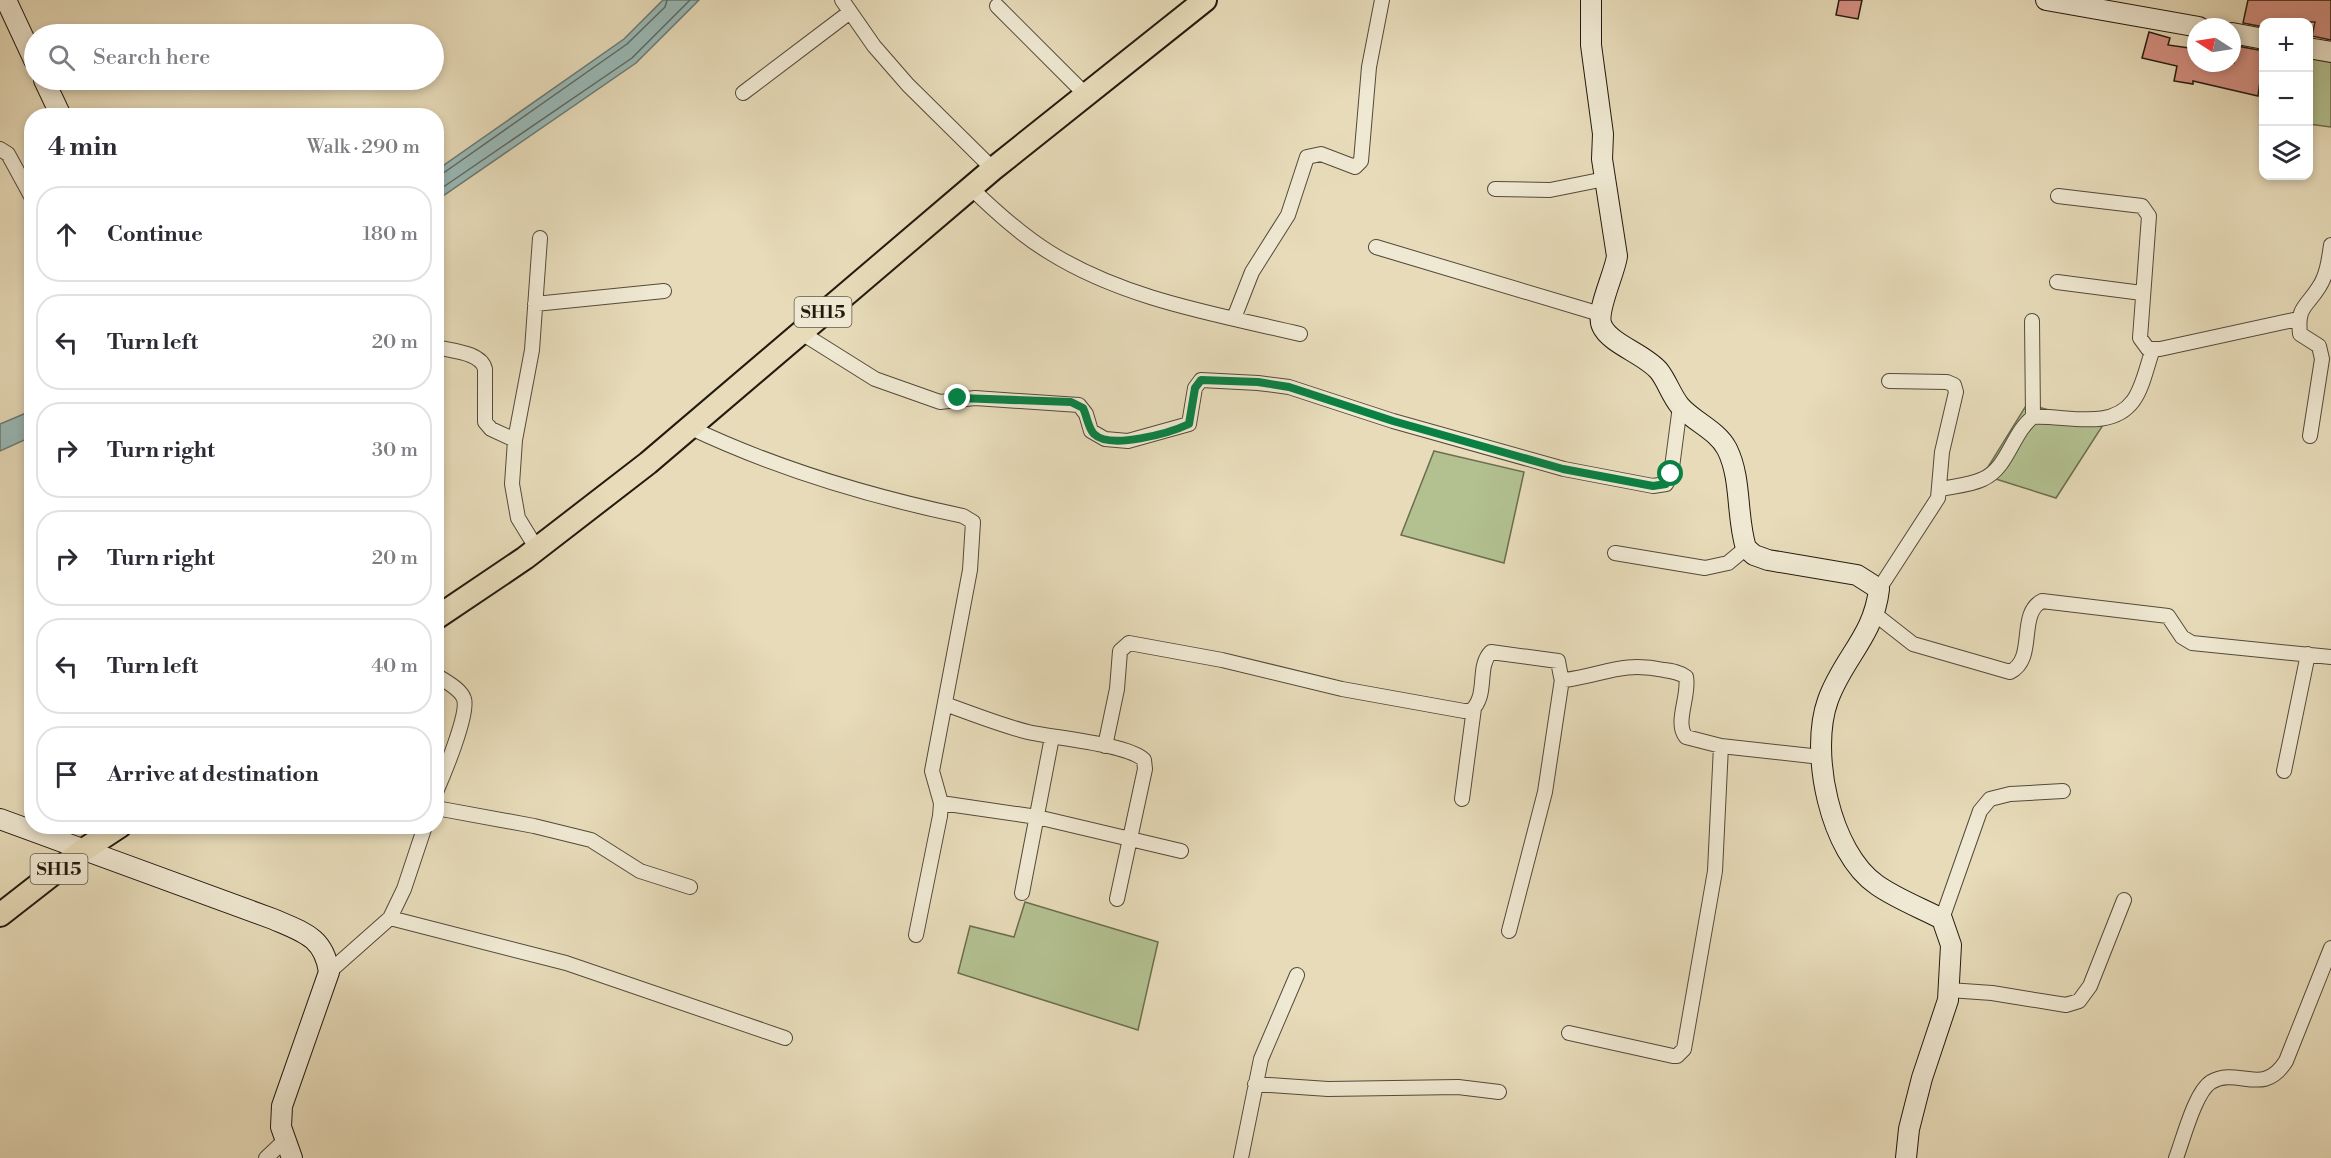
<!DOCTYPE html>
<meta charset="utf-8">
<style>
body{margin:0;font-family:"Libre Bodoni",serif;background:#f2f2f3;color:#2b2b33}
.controls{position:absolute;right:18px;top:18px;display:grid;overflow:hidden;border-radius:12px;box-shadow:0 3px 9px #0003}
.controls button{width:54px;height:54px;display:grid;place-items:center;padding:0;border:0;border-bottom:2px solid #e1e1e2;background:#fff;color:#2b2b33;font:30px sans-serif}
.compass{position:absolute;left:2187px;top:18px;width:54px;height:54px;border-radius:50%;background:#fff;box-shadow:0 3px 9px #0003;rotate:282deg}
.stop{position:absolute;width:18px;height:18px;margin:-14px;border:4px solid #0b8043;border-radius:50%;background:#fff}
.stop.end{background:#0b8043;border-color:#fff;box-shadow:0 2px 6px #0008}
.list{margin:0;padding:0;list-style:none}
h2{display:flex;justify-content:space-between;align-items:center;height:78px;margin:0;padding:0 24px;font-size:26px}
h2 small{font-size:20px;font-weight:400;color:#7c7c81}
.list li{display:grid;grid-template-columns:39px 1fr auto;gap:18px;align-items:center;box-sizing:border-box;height:96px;margin:0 12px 12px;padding:0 12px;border:2px solid #e1e1e2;border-radius:24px}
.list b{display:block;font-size:22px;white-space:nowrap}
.list em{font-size:20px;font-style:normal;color:#7c7c81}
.icon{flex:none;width:33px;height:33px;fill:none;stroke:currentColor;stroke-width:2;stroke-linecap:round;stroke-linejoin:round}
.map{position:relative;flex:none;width:2331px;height:1158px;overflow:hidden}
.search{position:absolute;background:#fff;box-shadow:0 3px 9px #0003;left:24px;top:24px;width:420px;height:66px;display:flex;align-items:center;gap:15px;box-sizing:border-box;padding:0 21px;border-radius:33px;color:#7c7c81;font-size:22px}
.panel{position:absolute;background:#fff;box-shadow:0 3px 9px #0003;left:24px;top:108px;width:420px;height:726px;border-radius:24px}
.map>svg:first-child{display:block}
.green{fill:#b3c191;stroke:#6b6e50;stroke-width:1.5}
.water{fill:#99b9b7;stroke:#6a7974;stroke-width:1.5}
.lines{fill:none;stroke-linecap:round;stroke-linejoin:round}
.shore{stroke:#5e6a63;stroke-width:1.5}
.building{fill:#d69083;stroke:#231a0f;stroke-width:1.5}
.street-casing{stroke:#544a3a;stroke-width:16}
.secondary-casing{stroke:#231a0f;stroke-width:22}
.primary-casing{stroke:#231a0f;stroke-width:26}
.street{stroke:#efe8d2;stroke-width:14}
.secondary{stroke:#efe8d2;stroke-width:20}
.primary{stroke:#e7dbb9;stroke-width:22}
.route{stroke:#0b8043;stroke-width:8}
.labels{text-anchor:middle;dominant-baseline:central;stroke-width:5;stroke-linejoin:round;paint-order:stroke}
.shield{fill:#efe8d2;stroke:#60584a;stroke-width:1.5}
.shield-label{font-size:18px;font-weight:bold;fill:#231a0f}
</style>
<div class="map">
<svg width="2331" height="1158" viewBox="0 0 2331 1158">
<rect width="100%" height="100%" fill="#e7dbb9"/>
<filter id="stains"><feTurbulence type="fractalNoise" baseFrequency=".00333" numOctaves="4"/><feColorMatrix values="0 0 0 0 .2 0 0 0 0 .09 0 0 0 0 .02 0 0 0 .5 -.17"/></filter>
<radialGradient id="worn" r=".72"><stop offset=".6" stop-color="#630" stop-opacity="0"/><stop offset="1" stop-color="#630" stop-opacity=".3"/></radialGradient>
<!-- green -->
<path class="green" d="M2308,48L2331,52V127L2309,124Z
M2027,404L2103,425L2056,498L1983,475Z
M1434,451L1524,472L1504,563L1401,535Z
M1025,902L1158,942L1138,1030L958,973L970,926L1014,937Z"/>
<!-- water -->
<path class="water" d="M663,0H699L636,63L437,200V170L624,39Z
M31,411V437L0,451V424Z"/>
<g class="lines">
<!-- shore -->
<path class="shore" d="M436,175L442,174L627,44L665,7L667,0
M436,192L632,58L690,0"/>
</g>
<!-- building -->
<path class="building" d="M1839,0H1862L1858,19L1836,15Z
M2248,0H2331V40L2312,36L2315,22H2264V27L2243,23Z
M2149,32L2170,38L2168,45L2196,49V63H2234L2237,46L2264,51L2258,96L2193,81V84L2174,81L2177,66L2142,58Z"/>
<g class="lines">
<defs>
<path id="street" d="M842,0L874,46L908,85L993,169
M997,6L1086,95
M158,34L160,33
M743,93L850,12
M0,149L8,154L32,198
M971,188C995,211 1021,235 1049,252C1124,299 1215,314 1300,334
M1495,189L1550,190L1605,179
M2058,196L2142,206L2149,216L2140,338L2148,349H2160L2298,319
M1376,247L1600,314
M2057,282L2142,293
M535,304L664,291
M1234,318L1252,272L1288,215L1307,157L1321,154L1355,167L1361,161L1369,67L1382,0
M2032,321L2033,417
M800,332L875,379L940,402L975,398L1079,405L1086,414L1091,431L1105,439L1128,441L1189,424L1195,388L1201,380L1258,383L1289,387L1393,421L1564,469L1653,486L1666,484L1671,475L1680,406
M436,347C451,351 481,352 485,369V422L491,429L515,440
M689,427C777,469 868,496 963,516L973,522L970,570L932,771L941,803L940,816L916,935
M2310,436L2322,359L2319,346L2300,334C2297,306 2306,308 2319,287C2327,275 2329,259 2331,245
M1941,489C1954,486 1971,485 1983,479C2008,468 2012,433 2033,417C2066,415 2111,431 2133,401C2143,388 2147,365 2153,349
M537,549L518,518L512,484L515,440L532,350L540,238
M1615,553L1705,568L1728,563L1746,548
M1879,589L1938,498L1942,452L1956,392L1954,385L1947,382L1889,381
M1876,615L1913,644L2010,672C2037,659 2017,614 2042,601L2168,616L2182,637L2192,643L2331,657
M436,675C445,681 461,689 464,699C469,714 443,776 436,792
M945,704C973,714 1000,725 1028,732C1054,738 1128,744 1144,760L1145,769L1117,899
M1105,746L1117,689L1120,651L1129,643L1222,660L1342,689L1464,711H1471C1489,695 1476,667 1491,652L1558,661L1561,677L1564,680C1604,675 1621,661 1664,670C1672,671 1679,672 1686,677C1690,695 1674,723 1686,737L1721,746L1821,757
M2284,771L2308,654
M1462,799L1474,708
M941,803L1037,817L1181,851
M436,808L534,826L591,840L640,871L690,887
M1022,893L1052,737
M390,918L566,963L785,1038
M1942,919L1980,811L1990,799L2010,794L2063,791
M1509,931L1545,792L1562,679
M329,972L390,918L404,889L425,826
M1949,990L1992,993L2066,1005L2079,1001L2090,986L2124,900
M1569,1033L1673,1056H1677L1684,1049L1715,871L1721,746
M1255,1084L1328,1089L1458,1087L1499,1092
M266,1158L284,1141
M1241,1158L1261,1059L1297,975
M2176,1158C2183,1140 2195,1092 2211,1082C2238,1066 2263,1098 2286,1061L2331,948"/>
<path id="secondary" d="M6,0L34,60
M1591,0V45L1603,134L1602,159L1617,256C1615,273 1595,312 1602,326C1610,344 1645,354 1659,371C1667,381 1671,395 1680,406C1694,422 1717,430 1727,449C1742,479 1736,516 1746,548L1754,555L1768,560L1857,575L1879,589C1874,636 1843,658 1828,700C1809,752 1830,853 1877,885C1897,899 1921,908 1942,919L1951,945L1948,1000L1922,1078L1909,1129L1906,1158
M2046,0L2199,27
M2232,33L2264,39
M2308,48L2331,52
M44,80L61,116
M0,819L273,919C303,932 324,937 329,972L282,1106L281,1127L292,1158"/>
<path id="primary" d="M436,618L525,558L648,463L993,169L1205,0
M0,915L82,851L120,826"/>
</defs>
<!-- street casing -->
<use href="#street" class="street-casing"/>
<!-- secondary casing -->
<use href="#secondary" class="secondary-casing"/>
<!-- primary casing -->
<use href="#primary" class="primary-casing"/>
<!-- street -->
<use href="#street" class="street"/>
<!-- secondary -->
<use href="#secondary" class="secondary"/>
<!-- primary -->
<use href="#primary" class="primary"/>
</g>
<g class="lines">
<!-- route -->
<path class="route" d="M958,398L1071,402L1083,408C1087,416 1088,428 1094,434C1110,450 1170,433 1189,424L1195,388L1201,380L1258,382L1289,387L1393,421L1563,469L1653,486L1666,484L1671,474"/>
</g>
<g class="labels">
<!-- shield labels -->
<g class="shield">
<rect x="794.5" y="297" width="57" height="30" rx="4.5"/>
<rect x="30.5" y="854" width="57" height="30" rx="4.5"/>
</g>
<g class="shield-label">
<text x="823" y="312">SH15</text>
<text x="59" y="869">SH15</text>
</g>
</g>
<rect width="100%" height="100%" filter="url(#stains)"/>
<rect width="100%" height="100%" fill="url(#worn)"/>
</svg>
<div class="controls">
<button>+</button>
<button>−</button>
<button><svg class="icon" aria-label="layers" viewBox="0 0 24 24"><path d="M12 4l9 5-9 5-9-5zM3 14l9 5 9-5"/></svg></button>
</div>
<svg class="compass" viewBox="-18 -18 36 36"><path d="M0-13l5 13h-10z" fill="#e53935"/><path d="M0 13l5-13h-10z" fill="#7c7c81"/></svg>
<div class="stop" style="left:1671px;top:474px"></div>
<div class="stop end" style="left:958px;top:398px"></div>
<div class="search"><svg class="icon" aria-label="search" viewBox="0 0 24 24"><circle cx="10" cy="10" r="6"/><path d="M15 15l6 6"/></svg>Search here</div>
<section class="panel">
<h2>4 min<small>Walk · 290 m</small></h2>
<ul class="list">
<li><svg class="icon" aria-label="ahead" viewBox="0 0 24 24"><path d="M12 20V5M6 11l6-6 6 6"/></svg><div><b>Continue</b></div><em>180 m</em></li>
<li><svg class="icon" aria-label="left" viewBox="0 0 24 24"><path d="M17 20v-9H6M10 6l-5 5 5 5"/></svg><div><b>Turn left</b></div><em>20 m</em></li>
<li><svg class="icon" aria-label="right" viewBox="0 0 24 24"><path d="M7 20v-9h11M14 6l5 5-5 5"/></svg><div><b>Turn right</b></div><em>30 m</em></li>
<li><svg class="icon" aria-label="right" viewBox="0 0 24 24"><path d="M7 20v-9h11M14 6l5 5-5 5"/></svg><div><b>Turn right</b></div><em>20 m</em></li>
<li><svg class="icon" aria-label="left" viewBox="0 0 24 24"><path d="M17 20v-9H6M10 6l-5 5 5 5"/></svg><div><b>Turn left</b></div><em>40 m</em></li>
<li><svg class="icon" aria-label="arrive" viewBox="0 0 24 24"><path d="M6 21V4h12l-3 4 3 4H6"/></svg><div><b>Arrive at destination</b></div></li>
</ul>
</section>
</div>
